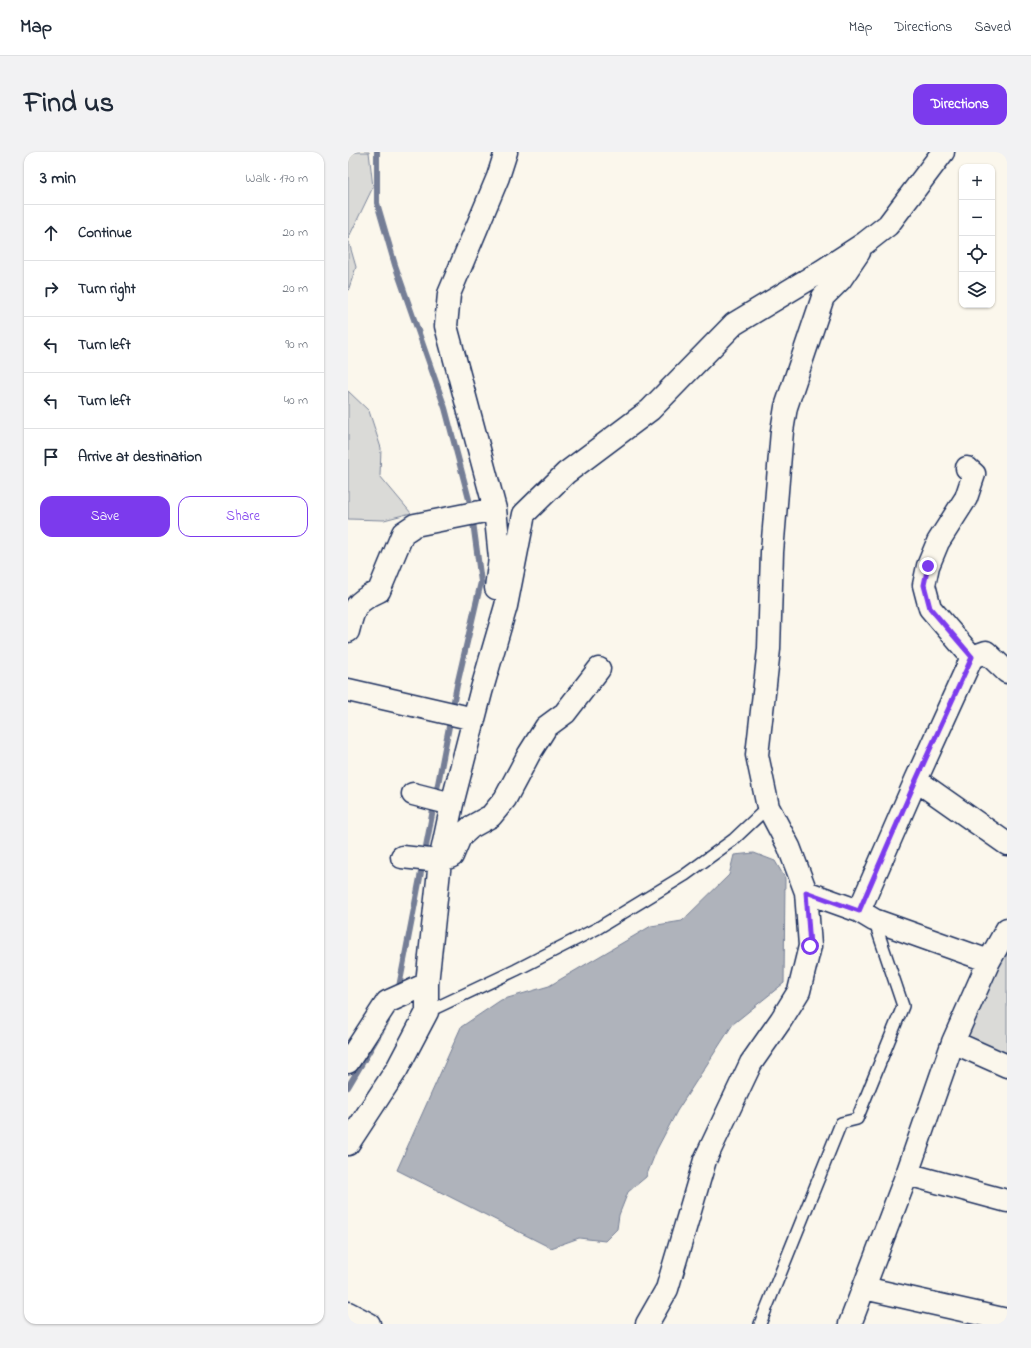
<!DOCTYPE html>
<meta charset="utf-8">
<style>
body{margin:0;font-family:"Indie Flower",sans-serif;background:#f2f2f3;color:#1f2937}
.controls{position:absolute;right:12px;top:12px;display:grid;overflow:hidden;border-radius:8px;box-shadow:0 1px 3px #0004}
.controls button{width:36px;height:36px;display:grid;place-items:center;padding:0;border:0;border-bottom:1px solid #e0e1e3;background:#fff;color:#1f2937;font:20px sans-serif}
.stop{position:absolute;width:12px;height:12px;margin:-9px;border:3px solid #7c3aed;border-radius:50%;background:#fff}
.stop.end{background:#7c3aed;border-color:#fff;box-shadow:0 1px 4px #0008}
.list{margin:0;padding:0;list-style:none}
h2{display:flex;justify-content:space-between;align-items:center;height:52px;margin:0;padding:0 16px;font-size:17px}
h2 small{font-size:13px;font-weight:400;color:#747a83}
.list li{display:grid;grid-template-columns:26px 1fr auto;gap:12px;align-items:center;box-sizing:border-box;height:56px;padding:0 16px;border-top:1px solid #e0e1e3}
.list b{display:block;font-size:15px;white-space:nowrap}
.list em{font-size:13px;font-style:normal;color:#747a83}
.actions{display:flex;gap:8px;padding:12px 16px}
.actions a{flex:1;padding:9px 0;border:1px solid #7c3aed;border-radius:12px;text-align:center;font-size:14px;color:#7c3aed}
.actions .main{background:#7c3aed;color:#fff}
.icon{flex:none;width:22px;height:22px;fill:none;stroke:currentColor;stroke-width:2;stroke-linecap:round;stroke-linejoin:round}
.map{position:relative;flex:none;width:659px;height:1172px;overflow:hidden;border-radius:12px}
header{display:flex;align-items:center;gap:24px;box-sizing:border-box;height:56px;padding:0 20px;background:#fff;border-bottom:1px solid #e0e1e3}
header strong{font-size:19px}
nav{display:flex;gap:22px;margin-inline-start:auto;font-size:14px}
.intro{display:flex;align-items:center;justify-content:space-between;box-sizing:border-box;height:96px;padding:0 24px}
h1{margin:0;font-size:28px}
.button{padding:10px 18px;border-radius:12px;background:#7c3aed;color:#fff;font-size:14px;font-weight:700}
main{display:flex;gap:24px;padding:0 24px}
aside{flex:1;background:#fff;border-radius:12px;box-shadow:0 1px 3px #0004}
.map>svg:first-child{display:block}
.green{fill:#dadad7;stroke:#7a849a}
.water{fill:#afb3bb;stroke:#747e96}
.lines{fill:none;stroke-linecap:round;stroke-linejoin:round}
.stream{stroke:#747e96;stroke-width:6}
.lane-casing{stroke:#1b2f5e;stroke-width:14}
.street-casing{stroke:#1b2f5e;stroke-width:25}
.lane{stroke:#fbf7ec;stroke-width:11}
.street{stroke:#fbf7ec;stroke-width:22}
.route{stroke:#7c3aed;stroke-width:5}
</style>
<header>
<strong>Map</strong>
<nav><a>Map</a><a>Directions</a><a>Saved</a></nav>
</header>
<div class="intro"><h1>Find us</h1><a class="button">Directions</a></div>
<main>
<aside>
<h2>3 min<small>Walk · 170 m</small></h2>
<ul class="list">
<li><svg class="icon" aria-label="ahead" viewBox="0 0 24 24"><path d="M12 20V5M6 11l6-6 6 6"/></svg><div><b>Continue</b></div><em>20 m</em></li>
<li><svg class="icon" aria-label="right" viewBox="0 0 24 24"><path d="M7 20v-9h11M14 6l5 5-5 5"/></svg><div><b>Turn right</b></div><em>20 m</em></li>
<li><svg class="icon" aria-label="left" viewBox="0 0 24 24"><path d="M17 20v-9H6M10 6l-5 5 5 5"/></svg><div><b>Turn left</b></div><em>90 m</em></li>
<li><svg class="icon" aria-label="left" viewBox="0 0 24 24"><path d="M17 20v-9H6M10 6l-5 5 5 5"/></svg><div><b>Turn left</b></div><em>40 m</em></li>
<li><svg class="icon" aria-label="arrive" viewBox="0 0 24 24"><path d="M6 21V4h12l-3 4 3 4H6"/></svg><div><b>Arrive at destination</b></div></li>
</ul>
<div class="actions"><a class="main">Save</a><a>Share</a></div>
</aside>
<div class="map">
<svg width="659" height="1172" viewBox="0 0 659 1172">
<rect width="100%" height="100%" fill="#fbf7ec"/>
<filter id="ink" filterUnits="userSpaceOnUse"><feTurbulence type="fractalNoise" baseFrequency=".025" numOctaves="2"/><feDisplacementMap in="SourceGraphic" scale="8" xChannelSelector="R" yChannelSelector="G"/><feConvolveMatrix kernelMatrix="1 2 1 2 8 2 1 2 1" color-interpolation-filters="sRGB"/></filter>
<g filter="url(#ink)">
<!-- green -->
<path class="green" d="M0,0H21L25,35L0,87L8,115L0,139Z
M0,239L21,259L33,296L32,324L63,361L36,368L0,367Z
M659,799V909L615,889Z"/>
<!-- water -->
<path class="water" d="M406,701L427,709L437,726L436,831L385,872L329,959L309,997L298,1025L280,1040L271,1063L269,1077L257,1089L231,1086L203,1096L49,1018L113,875L153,848L201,834L303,774L334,769L381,723L386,703Z"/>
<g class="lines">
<!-- stream -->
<path class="stream" d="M29,0V51L47,113L97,256L123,355L133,430L109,533L50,840
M0,935L39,869"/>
<defs>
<path id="lane" d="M79,860L168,818L250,776L337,723L385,688L420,655
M412,1172L493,971L509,967L555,854L526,768"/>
<path id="street" d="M619,316L626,322L618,346L590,390L580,414L576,433L582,456L624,505
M148,436L152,406L147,357L98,174L101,142L150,25L158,0
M0,479C6,455 7,450 31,439L55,381L67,373L147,357
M0,538L126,567
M568,628L659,692
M65,642L104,652
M54,705L92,709L104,704L112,685L123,675L143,664L157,647L181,602L198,575L217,561L251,517
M458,740L511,759L526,768L641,809
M511,759L568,628L624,505L638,500L659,520
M605,890L659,914
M0,910L39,850L79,832
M0,992L49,917L79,860V832L92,709L104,652L133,540L158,454L176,362L218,321L302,258L386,172L474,119L517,91L540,73L595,0
M559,1022L659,1049
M516,1136L659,1168
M0,1161L21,1172
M299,1172L319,1137L357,1008L403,911L433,868L451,839L462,794L458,740L441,695L420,655L409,603L421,497L424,400L434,279L438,255L475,145L492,128L511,100
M502,1172L559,1022L605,890L641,809L659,777"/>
</defs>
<!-- lane casing -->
<use href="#lane" class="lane-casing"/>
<!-- street casing -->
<use href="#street" class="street-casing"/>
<!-- lane -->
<use href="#lane" class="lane"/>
<!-- street -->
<use href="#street" class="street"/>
</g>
</g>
<g class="lines" filter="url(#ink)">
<!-- route -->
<path class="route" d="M462,794L458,740L511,759L568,628L624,505L582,456L576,433L580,414"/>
</g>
</svg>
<div class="controls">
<button>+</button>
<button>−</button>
<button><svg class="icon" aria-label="locate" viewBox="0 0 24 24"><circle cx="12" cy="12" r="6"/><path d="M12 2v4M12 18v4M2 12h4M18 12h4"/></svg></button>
<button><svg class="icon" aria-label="layers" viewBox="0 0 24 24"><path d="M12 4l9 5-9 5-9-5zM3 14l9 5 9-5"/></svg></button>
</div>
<div class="stop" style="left:462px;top:794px"></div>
<div class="stop end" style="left:580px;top:414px"></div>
</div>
</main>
